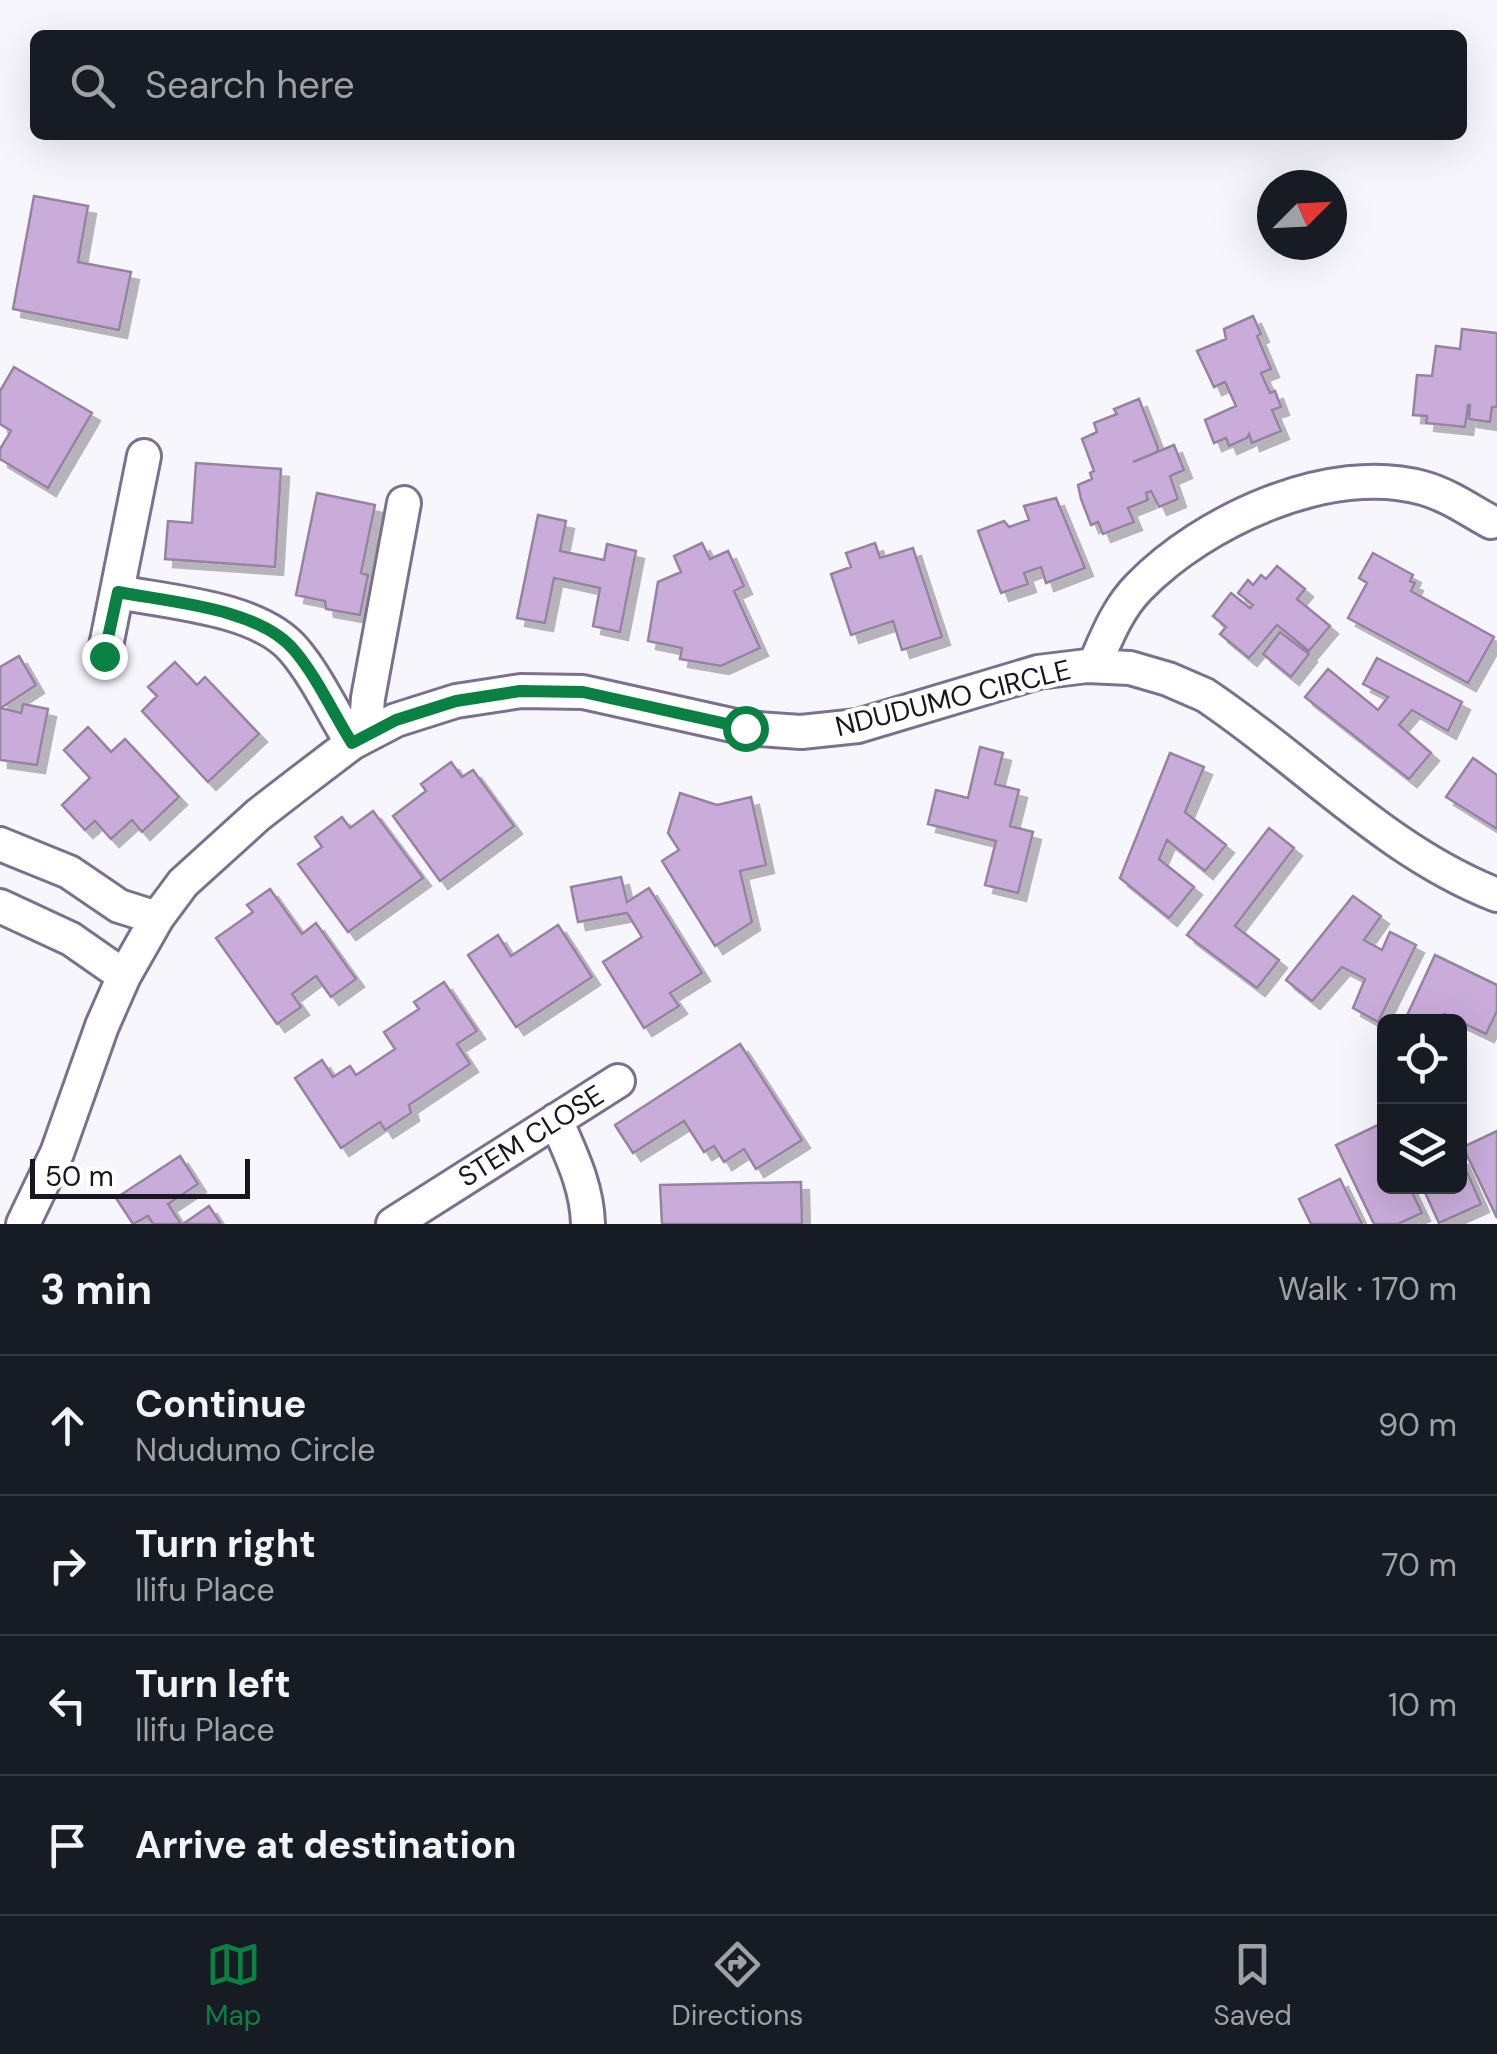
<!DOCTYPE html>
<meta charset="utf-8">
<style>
body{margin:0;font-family:"DM Sans",sans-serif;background:#242831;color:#f1f3f6}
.controls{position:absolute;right:30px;bottom:30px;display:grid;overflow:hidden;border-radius:15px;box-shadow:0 10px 40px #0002}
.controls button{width:90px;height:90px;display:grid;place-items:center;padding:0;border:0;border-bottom:2px solid #363941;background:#171b24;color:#f1f3f6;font:50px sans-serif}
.compass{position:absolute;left:1257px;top:170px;width:90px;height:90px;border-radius:50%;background:#171b24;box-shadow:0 10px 40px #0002;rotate:66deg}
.scale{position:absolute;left:30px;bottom:25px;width:220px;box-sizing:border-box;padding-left:10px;border:5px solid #1a1620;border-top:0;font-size:28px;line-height:35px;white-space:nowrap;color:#1a1620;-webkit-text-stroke:8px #fff;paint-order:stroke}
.stop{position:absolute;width:30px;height:30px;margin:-22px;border:8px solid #0b8043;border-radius:50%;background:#fff}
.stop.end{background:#0b8043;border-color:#fff;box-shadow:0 2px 10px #0008}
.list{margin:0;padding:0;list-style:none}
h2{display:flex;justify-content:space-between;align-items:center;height:130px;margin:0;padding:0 40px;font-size:42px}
h2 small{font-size:32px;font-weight:400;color:#9ea1a6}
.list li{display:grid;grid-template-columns:65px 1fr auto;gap:30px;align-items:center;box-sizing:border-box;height:140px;padding:0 40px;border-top:2px solid #363941}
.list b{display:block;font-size:38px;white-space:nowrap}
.list p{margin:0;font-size:32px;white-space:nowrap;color:#9ea1a6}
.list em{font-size:32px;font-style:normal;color:#9ea1a6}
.icon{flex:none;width:55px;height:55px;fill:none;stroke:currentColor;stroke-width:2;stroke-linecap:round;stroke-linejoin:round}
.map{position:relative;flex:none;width:1497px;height:1224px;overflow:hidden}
.search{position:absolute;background:#171b24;box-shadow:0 10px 40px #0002;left:30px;right:30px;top:30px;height:110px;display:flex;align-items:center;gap:25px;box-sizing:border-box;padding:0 35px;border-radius:15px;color:#9ea1a6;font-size:38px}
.sheet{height:690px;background:#171b24}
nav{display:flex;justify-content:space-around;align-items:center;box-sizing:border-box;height:140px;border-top:2px solid #363941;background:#171b24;font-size:28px;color:#9ea1a6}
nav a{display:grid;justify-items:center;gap:5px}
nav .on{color:#0b8043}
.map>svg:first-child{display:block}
.building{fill:#c9acda;stroke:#95849f;stroke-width:2.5;filter:url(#shadow)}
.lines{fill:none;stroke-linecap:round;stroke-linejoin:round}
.minor-casing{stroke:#7b718d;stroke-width:38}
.minor{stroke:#fff;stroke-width:32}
.route{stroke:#0b8043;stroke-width:12}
.labels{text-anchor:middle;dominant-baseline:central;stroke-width:9;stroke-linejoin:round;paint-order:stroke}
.street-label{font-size:28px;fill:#1a1620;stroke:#fff}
</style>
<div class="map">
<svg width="1497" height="1224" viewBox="0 0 1497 1224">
<defs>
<filter id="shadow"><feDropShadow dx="8" dy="8" stdDeviation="0" flood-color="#0004"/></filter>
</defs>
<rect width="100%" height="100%" fill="#f8f6fd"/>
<!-- building -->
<path class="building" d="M34,196L88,206L78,262L131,272L119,330L13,309Z
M1253,316L1261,334L1257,336L1271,369L1261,373L1270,393L1275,391L1281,407L1272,410L1281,431L1252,443L1249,434L1247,438L1229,446L1226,438L1214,443L1205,420L1236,406L1225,382L1214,387L1197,351L1226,339L1224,329Z
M1462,329L1497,333V407H1492L1490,422L1469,419L1470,405H1468L1465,427L1426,423L1427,416L1413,415L1417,375L1432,376L1436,346L1460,349Z
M14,367L92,413L48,488L0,459V449L11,431L0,424V391Z
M1139,399L1158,448L1157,452L1133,462L1174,445L1184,470L1170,476L1178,499L1159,507L1151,491L1146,493L1148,500L1128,508L1134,522L1103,534L1098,522L1091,525L1081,499L1078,485L1092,479L1090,473L1094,471L1082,439L1097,432L1094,423L1117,414L1114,409Z
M196,463L281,469L275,567L165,559L168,521L192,523Z
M317,493L375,505L361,573L368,575L360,615L326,609L325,601L296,595Z
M1056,498L1085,568L1046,583L1041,567L1024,573L1028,584L1001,593L978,531L1004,521L1009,527L1029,520L1024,506Z
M538,515L566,521L560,551L604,560L607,544L636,551L620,632L593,626L600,588L554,578L545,623L517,618Z
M702,543L710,559L728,551L744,586L734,591L760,648L721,666L680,659L682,648L648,641L658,582L681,572L674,556Z
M875,543L880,558L913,548L942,637L902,650L893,621L851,635L831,574L851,567L846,553Z
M1373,553L1413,575L1410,581L1415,583L1411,591L1494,637L1468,683L1348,618L1367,583L1359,578Z
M1277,566L1305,589L1297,599L1330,626L1309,651L1277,625L1249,658L1220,634L1226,627L1213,616L1231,593L1250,608L1253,605L1238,593L1248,580L1253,585L1261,575L1266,579Z
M1280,632L1309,654L1291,677L1263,654Z
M19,656L36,685L1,708L21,713L23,704L48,709L37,765L0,760V667Z
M1377,658L1462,702L1448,731L1412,710L1399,725L1431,753L1409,779L1305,697L1328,669L1378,710L1388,697L1363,684Z
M175,662L197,685L205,677L259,734L208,782L142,711L157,696L148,687Z
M88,727L111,752L125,739L179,797L142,832L132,820L111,839L95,821L85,830L62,805L90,778L64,750Z
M980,747L1003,753L995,784L1019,790L1010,826L1033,832L1018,893L985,885L996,841L928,824L936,790L968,798Z
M1170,753L1204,767L1185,812L1226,845L1205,871L1167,840L1159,859L1194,887L1169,918L1120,878Z
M1473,758L1497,775V829L1446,797Z
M451,762L462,777L473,770L514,826L440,881L393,816L426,791L421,784Z
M680,793L717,805L751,797L766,865L740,871L752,922L715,946L662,861L679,850L668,833Z
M373,811L423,878L348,932L298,864L322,847L315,837L342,817L350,828Z
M1269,828L1294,848L1235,926L1279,960L1257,988L1187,935Z
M621,877L627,902L649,888L702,973L670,993L679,1006L644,1028L603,962L642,937L627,913L578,922L571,887Z
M270,889L302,934L316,923L356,979L331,997L316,976L292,994L301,1007L277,1024L216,938L253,912L247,905Z
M1353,896L1381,916L1364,940L1382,950L1390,932L1416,945L1378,1022L1353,1008L1365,979L1342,967L1312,1001L1286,980Z
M558,925L592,977L516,1027L468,955L498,935L511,956Z
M1435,955L1497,985V1011L1486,1034L1444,1014L1440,1022H1404Z
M444,982L477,1031L457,1044L470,1064L409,1105L411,1113L385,1130L380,1122L341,1148L295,1078L322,1060L333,1077L350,1066L356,1075L395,1049L384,1032L419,1009L414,1002Z
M740,1044L802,1140L756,1169L744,1149L724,1162L714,1146L704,1152L684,1121L633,1153L615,1125Z
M1380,1124L1384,1134V1186H1409L1422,1213L1398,1224H1374L1336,1145Z
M1497,1131V1218L1463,1147Z
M180,1156L198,1184L168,1204L181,1224H153L148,1216L133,1224L116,1198Z
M1460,1156L1481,1204L1439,1223L1422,1186H1460Z
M1340,1179L1362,1224H1311L1299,1199Z
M801,1182L802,1224H662L660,1185Z
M209,1206L221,1224H183Z"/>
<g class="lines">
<defs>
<path id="minor" d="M118,592C169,602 259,608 294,650C317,677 333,713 352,743
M104,656L144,456
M1094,666C1106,639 1117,609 1139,587C1203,521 1330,462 1423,488C1448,495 1469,510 1491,522
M373,732L367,711L368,698L404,503
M0,844L69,872L119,906L157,918
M0,906L71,939L124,976
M556,1120C571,1155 587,1186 588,1224
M23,1224L57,1153L102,1026L124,976L157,918L183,883L258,815L302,781L352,743L396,720L456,701L521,691L583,692L745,728L801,732L858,726L1038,672L1087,666L1130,668L1168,679L1205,695C1303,760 1386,852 1497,895
M393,1224L618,1081"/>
</defs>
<!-- minor casing -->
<use href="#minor" class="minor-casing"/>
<!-- minor -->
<use href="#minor" class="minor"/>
</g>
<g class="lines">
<!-- route -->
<path class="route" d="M104,656L118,592C169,602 259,608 294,650C317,677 333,713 352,743L396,720L456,701L520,691L583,692L745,728"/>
</g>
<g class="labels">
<!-- street labels -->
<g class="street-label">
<text transform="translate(953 698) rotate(-14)">NDUDUMO CIRCLE</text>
<text transform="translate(531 1136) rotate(-32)">STEM CLOSE</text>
</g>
</g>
</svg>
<div class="controls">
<button><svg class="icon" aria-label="locate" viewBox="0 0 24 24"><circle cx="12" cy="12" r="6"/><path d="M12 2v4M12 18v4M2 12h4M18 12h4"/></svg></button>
<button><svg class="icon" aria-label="layers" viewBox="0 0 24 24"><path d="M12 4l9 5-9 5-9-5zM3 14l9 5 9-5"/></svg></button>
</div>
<svg class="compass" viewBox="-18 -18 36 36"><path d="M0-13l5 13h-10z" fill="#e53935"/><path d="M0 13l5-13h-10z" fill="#9ea1a6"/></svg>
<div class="scale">50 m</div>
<div class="stop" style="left:745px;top:728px"></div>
<div class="stop end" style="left:104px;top:656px"></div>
<div class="search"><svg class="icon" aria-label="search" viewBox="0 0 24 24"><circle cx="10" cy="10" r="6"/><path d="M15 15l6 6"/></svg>Search here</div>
</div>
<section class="sheet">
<h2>3 min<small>Walk · 170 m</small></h2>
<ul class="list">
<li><svg class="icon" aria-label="ahead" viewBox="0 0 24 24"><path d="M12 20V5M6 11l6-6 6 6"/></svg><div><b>Continue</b><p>Ndudumo Circle</p></div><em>90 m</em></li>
<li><svg class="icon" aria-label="right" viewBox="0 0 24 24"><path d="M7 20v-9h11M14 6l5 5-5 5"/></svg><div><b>Turn right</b><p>Ilifu Place</p></div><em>70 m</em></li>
<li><svg class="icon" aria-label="left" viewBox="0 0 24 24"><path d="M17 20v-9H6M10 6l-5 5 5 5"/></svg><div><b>Turn left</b><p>Ilifu Place</p></div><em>10 m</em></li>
<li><svg class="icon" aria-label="arrive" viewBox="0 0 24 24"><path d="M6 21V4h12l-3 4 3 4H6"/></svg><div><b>Arrive at destination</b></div></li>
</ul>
</section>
<nav>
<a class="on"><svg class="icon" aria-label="map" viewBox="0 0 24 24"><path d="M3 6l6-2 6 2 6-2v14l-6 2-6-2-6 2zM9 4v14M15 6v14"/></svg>Map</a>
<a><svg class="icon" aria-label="directions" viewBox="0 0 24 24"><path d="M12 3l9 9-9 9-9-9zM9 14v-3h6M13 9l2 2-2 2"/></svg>Directions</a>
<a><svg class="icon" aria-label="saved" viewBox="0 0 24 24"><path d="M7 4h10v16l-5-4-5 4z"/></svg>Saved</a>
</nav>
